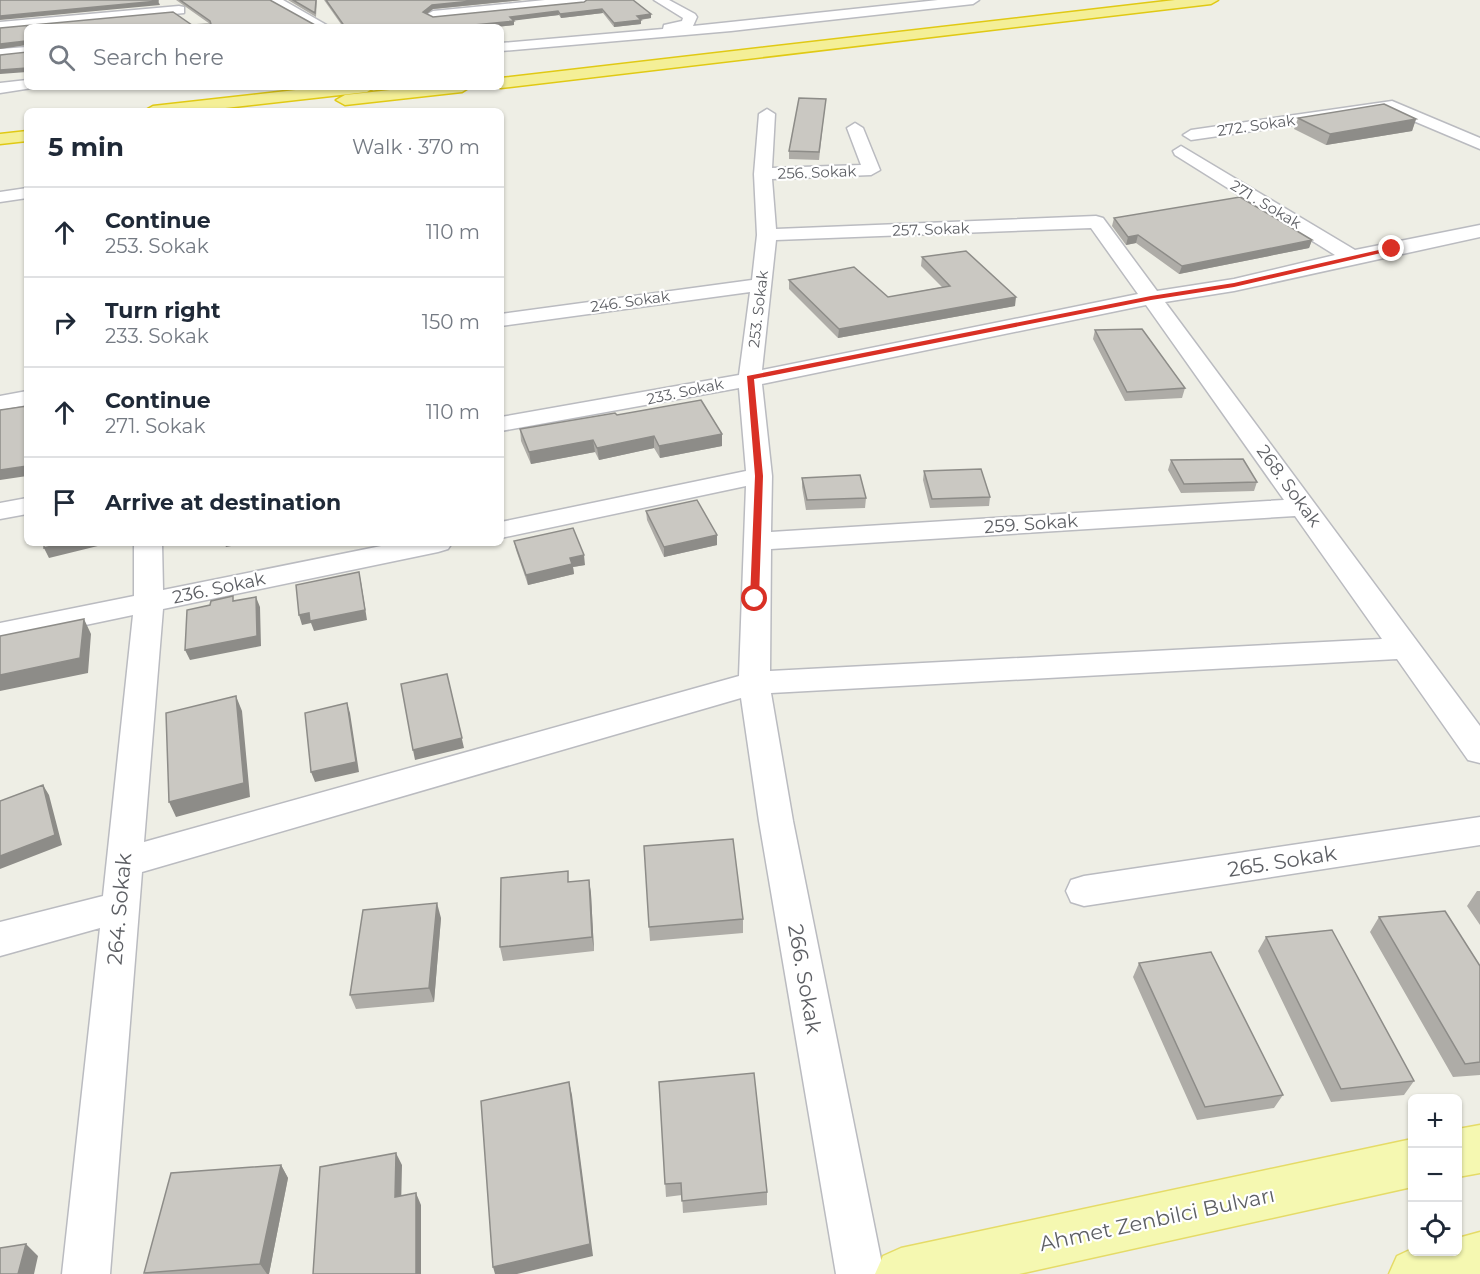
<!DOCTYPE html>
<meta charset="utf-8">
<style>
body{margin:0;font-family:Montserrat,sans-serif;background:#f6f6f7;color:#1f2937}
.controls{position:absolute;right:18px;bottom:18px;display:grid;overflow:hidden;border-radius:9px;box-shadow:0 2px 4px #0004}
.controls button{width:54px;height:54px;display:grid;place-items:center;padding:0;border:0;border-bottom:2px solid #e0e1e3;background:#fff;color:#1f2937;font:30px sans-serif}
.stop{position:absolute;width:18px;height:18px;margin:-14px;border:4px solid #d93025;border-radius:50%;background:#fff}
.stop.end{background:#d93025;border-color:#fff;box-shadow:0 2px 6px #0008}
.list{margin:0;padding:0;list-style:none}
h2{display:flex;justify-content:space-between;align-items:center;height:78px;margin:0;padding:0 24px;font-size:26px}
h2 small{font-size:20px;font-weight:400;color:#747a83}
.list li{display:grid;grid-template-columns:39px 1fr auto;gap:18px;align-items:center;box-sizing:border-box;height:90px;padding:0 24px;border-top:2px solid #e0e1e3}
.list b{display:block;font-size:22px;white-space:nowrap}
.list p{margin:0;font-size:20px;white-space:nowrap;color:#747a83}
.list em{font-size:20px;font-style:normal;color:#747a83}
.icon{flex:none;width:33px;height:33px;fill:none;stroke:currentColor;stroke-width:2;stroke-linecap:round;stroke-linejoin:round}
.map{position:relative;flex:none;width:1480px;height:1274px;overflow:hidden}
.search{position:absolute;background:#fff;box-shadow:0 2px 4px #0004;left:24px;top:24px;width:480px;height:66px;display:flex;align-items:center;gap:15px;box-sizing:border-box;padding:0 21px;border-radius:9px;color:#747a83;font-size:22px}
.panel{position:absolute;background:#fff;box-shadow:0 2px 4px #0004;left:24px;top:108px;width:480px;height:438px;border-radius:9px}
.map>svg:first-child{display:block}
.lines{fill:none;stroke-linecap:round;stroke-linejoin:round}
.minor-casing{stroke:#babbc0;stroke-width:3}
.major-casing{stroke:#e5db67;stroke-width:3}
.highway-casing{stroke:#e0c914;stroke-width:3}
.minor{fill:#fff;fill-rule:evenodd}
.major{fill:#f5f8b1;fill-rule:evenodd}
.highway{fill:#f4ef97;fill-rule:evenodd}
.wall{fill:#aeaca7}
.shaded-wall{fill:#8d8c88}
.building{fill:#cac8c2;stroke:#8d8c88;stroke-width:1.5}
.route{fill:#d93025}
.labels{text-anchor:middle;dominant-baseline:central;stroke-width:4.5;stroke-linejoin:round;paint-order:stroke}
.far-street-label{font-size:15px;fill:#5d5f64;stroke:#fff}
.street-label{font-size:18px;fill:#5d5f64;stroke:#fff}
.near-street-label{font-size:21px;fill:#5d5f64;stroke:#fff}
</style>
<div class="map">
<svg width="1480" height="1274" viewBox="0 0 1480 1274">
<rect width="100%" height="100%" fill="#eeeee5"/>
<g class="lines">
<defs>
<path id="minor" d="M267,0H283L330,27H313Z
M545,0H590L584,4L433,19L426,15L433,11Z
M654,0H669L695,14L697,17L693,26L938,0H979L973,4L731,31L501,51V43L663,29L664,25L682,21L683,18Z
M179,6L184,7V13L0,30V22Z
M27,47V55L0,57V49Z
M27,80V87L32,88L0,93V83Z
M1392,101L1480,138V149L1390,111L1191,140L1183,135L1191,130Z
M767,109L775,114L772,168L861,165L847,128L855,123L863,128L880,170L871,175L772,179L776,229L1096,216L1103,218L1157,291L1234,279L1335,255L1175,155L1173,151L1181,146L1355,250L1480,225V237L1234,291L1165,302L1480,726V763L1468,760L1397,659L771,693L793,821L884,1274H836L759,821L741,698L142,872L110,1274H62L100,928L0,956V922L103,896L133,615L0,643V623L134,596V543H162L163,590L396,543H452L448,549L438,552L163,609L144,842L739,676L746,486L501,538V522L746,471L739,388L501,431V417L739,375L750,292L501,326V314L752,280L757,235L754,174L759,114ZM1091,228L1138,294L762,370L776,240ZM1146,305L1284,500L771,532L772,476L762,384ZM1295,516L1382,639L770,671L771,549Z
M27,188V198L0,202V192Z
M27,391V405L0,410V396Z
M27,498V514L0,519V503Z
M1480,817V845L1084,906L1071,902L1066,891L1071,880L1084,876Z"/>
<path id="major" d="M1480,1125V1173L1458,1177V1129Z
M1412,1139V1187L1019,1274H875L883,1256L901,1248Z
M1480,1232V1274H1389L1397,1256L1412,1249V1252H1458V1238Z"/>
<path id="highway" d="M1175,0H1218L1211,4L501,88L497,87H501V78Z
M322,87H375L367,92L199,111H144L153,106Z
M417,87H470L462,92L345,105L336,100L345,95Z
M27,131V141L0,144V134Z"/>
</defs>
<!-- minor casing -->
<use href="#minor" class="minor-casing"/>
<!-- major casing -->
<use href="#major" class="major-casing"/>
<!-- highway casing -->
<use href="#highway" class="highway-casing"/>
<!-- minor -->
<use href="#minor" class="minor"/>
<!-- major -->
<use href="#major" class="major"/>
<!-- highway -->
<use href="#highway" class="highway"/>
</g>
<!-- wall -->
<path class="wall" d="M176,0H270L315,27L26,45L0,28L210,24Z
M288,0H317L316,17Z
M324,0H522L433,9L427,14L433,17L584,2L651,18L641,20V24L614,27L603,13L561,18L559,15L513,20L514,25L496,27H343Z
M825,106L819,160L789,159V151Z
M1298,118L1416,119L1412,131L1326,145L1294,129Z
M1114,218L1312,240L1309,248L1179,274L1136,243L1126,245L1112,226Z
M922,257L1015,306L838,338L789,289V280L888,297L942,287L921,266Z
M1095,330L1185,388L1182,398L1125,401L1093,339Z
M617,415L722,434V446L660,458L654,448L599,460L595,452L531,464L521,441L520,429Z
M1171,460L1257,482L1254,491L1181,493L1168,470Z
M924,471L990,497L989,506L930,508L923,480Z
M802,478L866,498L865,508L806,510L802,487Z
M646,511L717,535V545L664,557L647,520Z
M514,541L585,565L573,567L574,574L528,585L516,550Z
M589,880L591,894L594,951L503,961L500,947L570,882Z
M1477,891H1480V925L1467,906Z
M1379,917L1480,966V1075L1453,1077L1370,932Z
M441,918L434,1002L356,1009L350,995Z
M743,919V933L650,941L649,927Z
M1266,937L1414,1081L1404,1095L1331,1102L1258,951Z
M1139,963L1283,1095L1274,1108L1197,1120L1133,977Z
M659,1082L767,1192V1205L683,1213L682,1195L666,1197Z
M281,1165L288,1178L269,1274H145L144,1273Z"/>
<!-- shaded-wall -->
<path class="shaded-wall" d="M482,0H522L433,9L424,16L423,12L432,5Z
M158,1L160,5L0,20V16Z
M602,9L603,13L561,18L560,14Z
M558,11L559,15L511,21L510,17Z
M651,14V18L637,20V16Z
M641,20V24L614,27V23Z
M514,21V25L496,27H453Z
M25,41L27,45L0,49V44Z
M27,68V72L0,74V70Z
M1416,119L1412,131L1326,145L1330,134Z
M1138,235L1136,243L1126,245L1128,237Z
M1312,240L1309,248L1179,274L1182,266Z
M1016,297L1015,306L838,338L839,329Z
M722,434V446L660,458L659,446Z
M654,436V448L599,460L597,448Z
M593,440L595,452L531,464L529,452Z
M27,466V476L0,480V470Z
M717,535V545L664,557V547Z
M64,543H110L49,558L44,548Z
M224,543H247L226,547Z
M584,555L585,565L573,567L574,574L528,585L526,575L570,558Z
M359,572L361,582L367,620L314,631L311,623L302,625L299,615L309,613Z
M256,597L260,607L261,646L190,660L185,650Z
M84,619L91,634L88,673L0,691V675Z
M447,674L464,748L415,760L413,750Z
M236,696L242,711L250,797L176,817L169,802Z
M347,703L350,713L359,772L315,782L311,772Z
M43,785L49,795L62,845L0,869V856Z
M589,880L591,894L594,951L592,937Z
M437,903L441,918L434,1002L429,988Z
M569,1082L572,1095L593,1256L517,1274H495L493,1267Z
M396,1153L402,1165L401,1209L395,1197Z
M281,1165L288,1178L269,1274H267L260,1264Z
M416,1193L421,1205V1274H416Z
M26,1244L38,1256L34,1274H18Z"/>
<!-- building -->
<path class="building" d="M0,0H158V1L0,16Z
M180,0H270L315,25V27H27V52L25,41L0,44V28L173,12L192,25L211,24L210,21Z
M293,0H316L315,13Z
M326,0H482L432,5L423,12L433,17L584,2L587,0H633L651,14L637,16L641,20L614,23L602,9L560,14L558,11L510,17L514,21L453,27H345Z
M27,52V68L0,70V55Z
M799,98L826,99L819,152L789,151Z
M1384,104L1416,119L1330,134L1298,118Z
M1240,197L1312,240L1182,266L1138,235L1128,237L1114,218Z
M966,251L1016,297L839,329L789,280L854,267L888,297L950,286L922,257Z
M1142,329L1185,388L1127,392L1095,330Z
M701,400L722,434L659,446L654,436L597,448L593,440L529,452L520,429L615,413L617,415Z
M27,406V466L0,470V410Z
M1243,459L1257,482L1184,484L1171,460Z
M981,469L990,497L932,499L924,471Z
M860,475L866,498L807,500L802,478Z
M697,500L717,535L664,547L646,511Z
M573,528L584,555L570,558L572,564L526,575L514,541Z
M44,543H64L44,548Z
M359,572L365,610L310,621L309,613L299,615L296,585Z
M233,596V601L256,597L257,636L185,650L187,610L210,605L211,601Z
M84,619L80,658L0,675V636Z
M447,674L462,738L413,750L401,684Z
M236,696L244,783L169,802L166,713Z
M347,703L356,762L311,772L305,713Z
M43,785L55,835L0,856V801Z
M733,839L743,919L649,927L644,846Z
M568,871V882L589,880L592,937L500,947L501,878Z
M437,903L429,988L350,995L363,910Z
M1445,911L1480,966V1062L1465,1064L1379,917Z
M1332,930L1414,1081L1341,1089L1266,937Z
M1211,952L1283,1095L1205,1107L1139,963Z
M754,1073L767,1192L682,1201L681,1183L665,1184L659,1082Z
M569,1082L590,1244L493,1267L481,1101Z
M396,1153L395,1197L416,1193V1274H313L320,1167Z
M281,1165L260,1264L144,1273L171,1173Z
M26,1244L18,1274H0V1248Z"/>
<!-- route -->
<path class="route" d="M1392,247L1394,250L1234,287L1151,300L754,379L763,476L759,599L755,602L750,599L755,476L747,376L1151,296L1234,283Z"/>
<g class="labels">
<!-- far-street labels -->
<g class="far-street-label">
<text transform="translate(1256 125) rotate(-8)">272. Sokak</text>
<text transform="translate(817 172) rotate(-2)">256. Sokak</text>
<text transform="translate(1266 204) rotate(31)">271 . Sokak</text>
<text transform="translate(931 229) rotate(-2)">257. Sokak</text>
<text transform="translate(630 301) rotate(-8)">246. Sokak</text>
<text transform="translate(758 309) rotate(-83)">253. Sokak</text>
<text transform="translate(685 391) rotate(-12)">233. Sokak</text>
</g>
<!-- street labels -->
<g class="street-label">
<text transform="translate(1289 486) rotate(54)">268. Sokak</text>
<text transform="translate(1031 524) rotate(-4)">259. Sokak</text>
<text transform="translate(219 588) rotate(-12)">236. Sokak</text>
</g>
<!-- near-street labels -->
<g class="near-street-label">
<text transform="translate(1282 861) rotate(-9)">265. Sokak</text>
<text transform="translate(119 909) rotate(-85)">264. Sokak</text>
<text transform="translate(805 979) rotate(80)">266. Sokak</text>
<text transform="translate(1157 1219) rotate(-12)">Ahmet Zenbilci Bulvarı</text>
</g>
</g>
</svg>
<div class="controls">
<button>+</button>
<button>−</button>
<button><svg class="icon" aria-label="locate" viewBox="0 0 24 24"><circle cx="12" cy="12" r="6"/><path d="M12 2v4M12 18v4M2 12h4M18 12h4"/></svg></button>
</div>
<div class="stop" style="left:755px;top:599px"></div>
<div class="stop end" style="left:1392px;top:249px"></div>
<div class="search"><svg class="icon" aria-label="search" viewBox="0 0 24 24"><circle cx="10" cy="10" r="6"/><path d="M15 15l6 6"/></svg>Search here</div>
<section class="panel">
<h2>5 min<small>Walk · 370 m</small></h2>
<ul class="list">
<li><svg class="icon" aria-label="ahead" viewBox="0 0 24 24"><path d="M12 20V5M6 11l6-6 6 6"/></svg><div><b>Continue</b><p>253. Sokak</p></div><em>110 m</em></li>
<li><svg class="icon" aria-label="right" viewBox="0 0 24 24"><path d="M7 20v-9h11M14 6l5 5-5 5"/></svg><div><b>Turn right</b><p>233. Sokak</p></div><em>150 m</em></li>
<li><svg class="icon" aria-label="ahead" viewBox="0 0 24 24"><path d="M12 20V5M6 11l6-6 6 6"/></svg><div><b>Continue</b><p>271. Sokak</p></div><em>110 m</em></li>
<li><svg class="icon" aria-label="arrive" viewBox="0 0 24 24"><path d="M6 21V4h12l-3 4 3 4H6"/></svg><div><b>Arrive at destination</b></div></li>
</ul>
</section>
</div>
